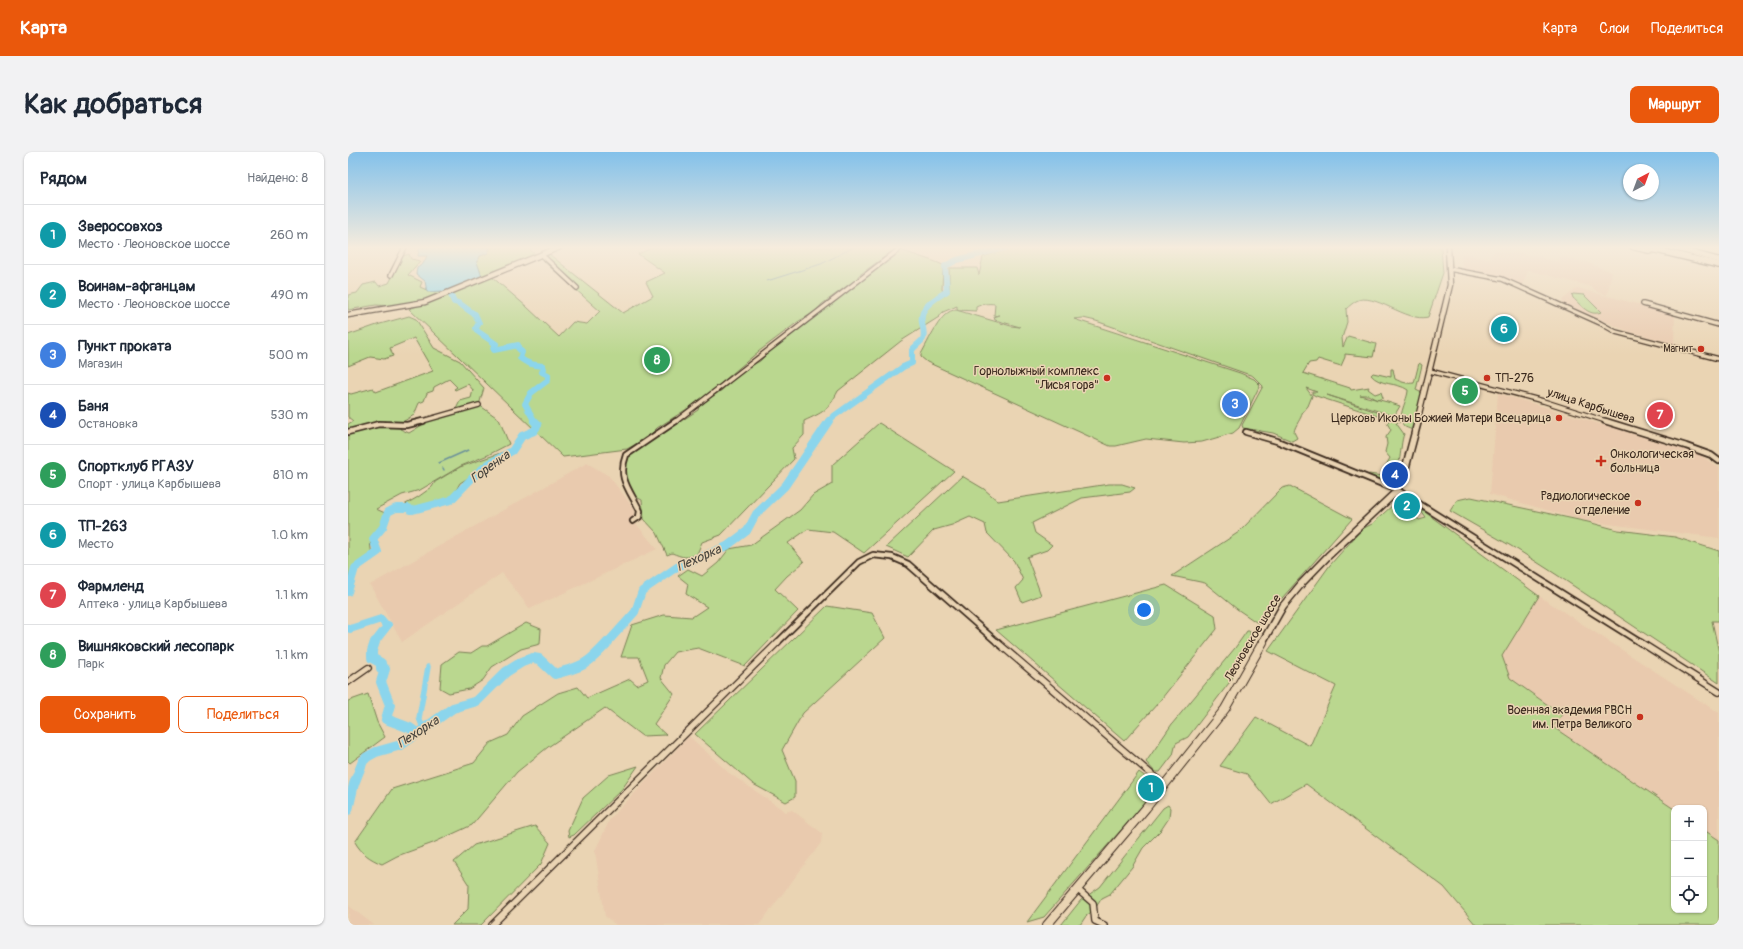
<!DOCTYPE html>
<html lang="ru">
<meta charset="utf-8">
<style>
body{margin:0;font-family:Pangolin,sans-serif;background:#f2f2f3;color:#1f2937}
.controls{position:absolute;right:12px;bottom:12px;display:grid;overflow:hidden;border-radius:8px;box-shadow:0 1px 3px #0004}
.controls button{width:36px;height:36px;display:grid;place-items:center;padding:0;border:0;border-bottom:1px solid #e0e1e3;background:#fff;color:#1f2937;font:20px sans-serif}
.compass{position:absolute;left:1275px;top:12px;width:36px;height:36px;border-radius:50%;background:#fff;box-shadow:0 1px 3px #0004;rotate:41deg}
.you{position:absolute;left:796px;top:458px;width:14px;height:14px;margin:-10px;border:3px solid #fff;border-radius:50%;background:#1a73e8;box-shadow:0 0 0 6px #1a73e833}
.badge{display:grid;place-items:center;width:26px;height:26px;border-radius:50%;background:#ea580c;color:#fff;font-size:13px;font-weight:700}
.pin{position:absolute;translate:-50% -50%;border:2px solid #fff;box-shadow:0 1px 4px #0006}
.list{margin:0;padding:0;list-style:none}
h2{display:flex;justify-content:space-between;align-items:center;height:52px;margin:0;padding:0 16px;font-size:17px}
h2 small{font-size:13px;font-weight:400;color:#747a83}
.list li{display:grid;grid-template-columns:26px 1fr auto;gap:12px;align-items:center;box-sizing:border-box;height:60px;padding:0 16px;border-top:1px solid #e0e1e3}
.list b{display:block;font-size:15px;white-space:nowrap}
.list p{margin:0;font-size:13px;white-space:nowrap;color:#747a83}
.list em{font-size:13px;font-style:normal;color:#747a83}
.actions{display:flex;gap:8px;padding:12px 16px}
.actions a{flex:1;padding:9px 0;border:1px solid #ea580c;border-radius:8px;text-align:center;font-size:14px;color:#ea580c}
.actions .main{background:#ea580c;color:#fff}
.icon{flex:none;width:22px;height:22px;fill:none;stroke:currentColor;stroke-width:2;stroke-linecap:round;stroke-linejoin:round}
.map{position:relative;flex:none;width:1371px;height:773px;overflow:hidden;border-radius:8px}
header{display:flex;align-items:center;gap:24px;box-sizing:border-box;height:56px;padding:0 20px;background:#ea580c;color:#fff}
header strong{font-size:19px}
nav{display:flex;gap:22px;margin-inline-start:auto;font-size:14px}
.intro{display:flex;align-items:center;justify-content:space-between;box-sizing:border-box;height:96px;padding:0 24px}
h1{margin:0;font-size:28px}
.button{padding:10px 18px;border-radius:8px;background:#ea580c;color:#fff;font-size:14px;font-weight:700}
main{display:flex;gap:24px;padding:0 24px}
aside{flex:1;background:#fff;border-radius:8px;box-shadow:0 1px 3px #0004}
.map>svg:first-child{display:block}
.built{fill:#e9caae}
.green{fill:#bad78f;stroke:#7a8056;fill-rule:evenodd}
.water{fill:#8bd5ec;stroke:#6b919a}
.lines{fill:none;stroke-linecap:round;stroke-linejoin:round}
.stream-far1{stroke:#6b919a;stroke-width:1}
.stream{stroke:#6b919a;stroke-width:1.5}
.canal{stroke:#8bd5ec;stroke-width:5.5}
.river-far2{stroke:#8bd5ec;stroke-width:6}
.river-far1{stroke:#8bd5ec;stroke-width:8}
.river{stroke:#8bd5ec;stroke-width:10}
.minor-far2-casing{stroke:#3b2a1e;stroke-width:6}
.minor-far1-casing{stroke:#3b2a1e;stroke-width:8}
.minor-casing{stroke:#3b2a1e;stroke-width:8}
.major-far2-casing{stroke:#3b2a1e;stroke-width:7}
.major-far1-casing{stroke:#3b2a1e;stroke-width:9}
.major-casing{stroke:#3b2a1e;stroke-width:10}
.highway-casing{stroke:#3b2a1e;stroke-width:8}
.minor-far2{stroke:#ead4b3;stroke-width:3.5}
.minor-far1{stroke:#ead4b3;stroke-width:4.5}
.minor{stroke:#ead4b3;stroke-width:5.5}
.major-far2{stroke:#ead4b3;stroke-width:4.5}
.major-far1{stroke:#ead4b3;stroke-width:6}
.major{stroke:#ead4b3;stroke-width:8}
.highway{stroke:#ead4b3;stroke-width:5.5}
.poi-dot{fill:#c8321e;stroke:#ead4b3;stroke-width:1.5}
.labels{text-anchor:middle;dominant-baseline:central;stroke-width:3;stroke-linejoin:round;paint-order:stroke}
.far-poi-label{font-size:10px;fill:#3b2a1e;stroke:#ead4b3;text-anchor:end}
.poi-label{font-size:12px;fill:#3b2a1e;stroke:#ead4b3;text-anchor:end}
.street-label{font-size:12px;fill:#3b2a1e;stroke:#ead4b3}
.water-label{font-size:13px;font-style:italic;fill:#47443d;stroke:#ead4b3}
</style>
<header>
<strong>Карта</strong>
<nav><a>Карта</a><a>Слои</a><a>Поделиться</a></nav>
</header>
<div class="intro"><h1>Как добраться</h1><a class="button">Маршрут</a></div>
<main>
<aside>
<h2>Рядом<small>Найдено: 8</small></h2>
<ul class="list">
<li><span class="badge" style="background:#0f9aa8">1</span><div><b>Зверосовхоз</b><p>Место · Леоновское шоссе</p></div><em>260 m</em></li>
<li><span class="badge" style="background:#0f9aa8">2</span><div><b>Воинам-афганцам</b><p>Место · Леоновское шоссе</p></div><em>490 m</em></li>
<li><span class="badge" style="background:#3f7fe0">3</span><div><b>Пункт проката</b><p>Магазин</p></div><em>500 m</em></li>
<li><span class="badge" style="background:#1a4fb4">4</span><div><b>Баня</b><p>Остановка</p></div><em>530 m</em></li>
<li><span class="badge" style="background:#2e9e5b">5</span><div><b>Спортклуб РГАЗУ</b><p>Спорт · улица Карбышева</p></div><em>810 m</em></li>
<li><span class="badge" style="background:#0f9aa8">6</span><div><b>ТП-263</b><p>Место</p></div><em>1.0 km</em></li>
<li><span class="badge" style="background:#e0444e">7</span><div><b>Фармленд</b><p>Аптека · улица Карбышева</p></div><em>1.1 km</em></li>
<li><span class="badge" style="background:#2e9e5b">8</span><div><b>Вишняковский лесопарк</b><p>Парк</p></div><em>1.1 km</em></li>
</ul>
<div class="actions"><a class="main">Сохранить</a><a>Поделиться</a></div>
</aside>
<div class="map">
<svg width="1371" height="773" viewBox="0 0 1371 773">
<rect width="100%" height="100%" fill="#ead4b3"/>
<filter id="ink" filterUnits="userSpaceOnUse"><feTurbulence type="fractalNoise" baseFrequency=".025" numOctaves="2"/><feDisplacementMap in="SourceGraphic" scale="8" xChannelSelector="R" yChannelSelector="G"/><feConvolveMatrix kernelMatrix="1 2 1 2 8 2 1 2 1" color-interpolation-filters="sRGB"/></filter>
<g filter="url(#ink)">
<!-- built -->
<path class="built" d="M1152,96L1211,110L1212,105L1238,110L1264,120L1259,143L1249,140L1244,135L1180,118L1174,135L1154,127L1115,119L1113,102L1142,107L1144,101Z
M1229,136L1327,162L1326,192L1279,179L1215,151L1214,148Z
M1150,241L1351,302L1371,316V386L1237,369L1142,342Z
M239,311L261,324L287,358L285,368L309,397L182,457L154,421L54,490L22,433Z
M1191,444L1371,561V688L1356,678V656H1326V657L1205,575L1214,563L1162,526L1154,504Z
M341,584L381,621L438,660L444,658L474,681L473,691L411,773H268L257,764L247,699L262,667Z
M1,754L26,773H0Z"/>
<!-- green -->
<path class="green" d="M142,95H179L188,103L134,125L129,111L132,104L140,101Z
M306,95H550L510,124V126L474,152L467,160L451,169L410,200L353,248L309,276L299,286L279,297L215,305L61,157L144,125L179,155L211,185L225,170L239,172L252,159L192,106L201,102L275,161L305,144L298,130L317,121L290,102Z
M664,95H1093L1095,121L1080,165C1059,171 1025,139 1008,149C1005,151 1001,154 998,157L999,170L994,186L995,195L1000,184L1028,192L1025,205L997,202V205L993,214L970,207L968,210L961,211L955,221L1002,236L1003,238L1021,235L1020,237L1027,242L1033,240L1035,246L1029,248L1020,243H1012C1025,247 1039,249 1052,254L1046,264L979,243L1046,266L1052,270L1048,271L1056,282C1051,295 1055,317 1041,325L1040,332L1018,324L1021,322L1035,324L1038,322L1037,315L1042,306L1037,300L1039,292L1038,285L1043,278L1039,271L1042,268L968,244L964,242V240H969L958,236L964,244L960,254L954,261C954,266 947,273 946,280L949,286L944,289L925,281L895,276L894,273L915,234L905,224L748,169L735,166L726,167L892,221L906,227L912,233L891,276L885,281L854,290L836,291L798,287L768,294H762L579,210L573,205V202C580,191 593,157 608,158L663,174L672,175L647,168L646,165L652,163L646,164L647,152C640,151 634,152 628,155V159L609,158V154L595,160L591,165L553,189L490,239C480,259 475,260 456,269V283L444,296L446,307L373,383L354,390L349,402C339,407 334,405 324,401L319,403L309,381L296,367L294,348L284,343L279,334L275,311L280,304L350,258L351,254L374,238L398,216L412,209L427,194L552,98L588,110L595,113L594,137L596,144L601,140V116H629L631,123L635,105Z
M61,102L63,107L72,109L60,123L74,130L72,135L83,140L92,139L93,143L72,149L45,154L28,153L0,158V143L9,141L15,133L28,130L31,134L41,131L55,104Z
M1225,142L1236,143L1253,160C1241,165 1233,153 1225,146L1224,143Z
M61,164L68,167L86,196L112,209L136,236L131,253L151,267L161,292L140,303L113,314L72,338L54,343L28,357L37,361L36,376C21,385 21,386 24,403L13,409L0,428V272L5,269L0,265V241L3,242L25,236L28,240L85,219L66,186L42,196L45,204L36,207L22,205L0,214V183L32,172ZM101,227L109,235L106,237L107,238L120,232L125,238L123,246L112,249L106,261L77,270L74,273L61,281L52,277L56,269L66,263L71,251L76,249L79,241L85,239L86,235Z
M1071,211L1074,213L1068,238L1074,241L1066,277L1064,278C1061,276 1058,276 1056,274C1048,264 1060,248 1060,238C1049,230 1032,234 1023,223L1025,221L1043,225V217H1045L1047,227C1053,230 1059,232 1066,231Z
M531,271L606,319L516,401L485,380L460,377L440,391L456,410L439,424L427,437L450,459L397,514L350,496L327,500L316,513L313,526L326,542L306,572L318,583L294,584L257,556L200,595L169,620L124,673L85,691L49,704L34,712C22,707 13,701 7,690L44,637L126,611L142,591L160,583L174,564L210,541L230,535L239,546L282,527L289,533L300,528L291,505H273L284,473L316,463L344,465L359,455L338,442L340,432L330,424L340,417L354,424L370,411L381,397L403,393L452,358L465,343L484,332V313Z
M158,299L157,303L112,331L103,347L67,356L56,353L70,345L84,335L87,330L112,315Z
M614,324L636,337L650,349L761,332H774L787,336L782,340L734,346L684,371L687,381L704,393L699,398L679,405L693,443L674,450L668,436L675,428L666,409L639,381L637,372L622,365L604,373L586,378L560,405L538,395Z
M942,334L1004,367L911,472L889,457L857,431L824,424L891,380L934,336Z
M1123,345L1240,370L1270,378L1327,385L1371,399V469H1364L1371,501V531L1209,423L1170,398L1102,359L1109,348Z
M1046,352L1054,360L1065,362L1071,368L1078,366L1070,355L1191,444L1154,504L1162,526L1214,563L1205,575L1326,657V758H1356V678L1371,688V773H1128L1096,735L958,632L923,652L899,622L872,614L908,565L962,594L988,534L920,499L982,413L1014,377L1024,372Z
M818,433L867,463L869,477L810,551L776,589L648,478Z
M479,454L524,461L537,486L455,561L434,598L447,629V645L438,650L405,632L347,582Z
M178,471L193,477L192,492L173,497L144,515L135,528L121,537L101,541L92,536L94,512L111,500L123,501L134,494H139Z
M899,479H902L903,490L888,510L884,527L840,585L828,591L825,603L812,620H807L798,610L824,572L887,496Z
M20,542L29,570L37,585L2,611L0,609V549Z
M290,614L274,637L226,683L221,685L220,679L235,646L261,623Z
M791,620L811,635L696,765L679,770Z
M820,653L822,656L821,666L813,678L795,696L784,715L762,742L754,746L746,758L738,764L732,773H713L733,748L752,735L815,656Z
M187,674L202,691L193,712L133,773H104L120,757L121,733L106,710L126,693Z"/>
<!-- water -->
<path class="water" d="M74,95H142L140,101L132,104L129,110L134,125L107,135L97,141L94,139L79,140L77,129L68,122L69,116L75,112L79,104H70L71,97Z"/>
<g class="lines">
<!-- stream-far1 -->
<path class="stream-far1" d="M419,129L473,112L506,95"/>
<!-- stream -->
<path class="stream" d="M91,311L120,298
M95,316L96,318"/>
<!-- canal -->
<path class="canal" d="M75,576L71,566L80,515"/>
<!-- river-far2 -->
<path class="river-far2" d="M103,143L106,150C115,151 119,159 127,162L131,171L128,176L129,179L148,192L145,196L146,198L170,193V196L174,200L172,206C179,212 186,213 195,214L196,217L194,220L200,223V228L183,241L177,252L187,270
M480,270L486,264L555,215L564,211V198C567,194 572,191 575,187C577,182 575,176 574,171C571,155 587,147 599,139L597,114L609,108L660,95"/>
<!-- river-far1 -->
<path class="river-far1" d="M0,440L7,416L30,400L25,387L35,375L40,360L48,356H61L62,358H65L103,348L129,321L142,311L164,299L174,284L186,279L190,273L186,269
M0,476L2,477L33,467L37,472L40,473L26,491
M259,491L287,460L294,439L329,415L379,394L399,379L408,362L437,334L481,269"/>
<!-- river -->
<path class="river" d="M27,490L24,499V506L33,511V516L37,517L33,530L42,553L38,567L62,576L69,581
M0,658L6,632L15,609L19,605L28,600L53,593L105,556L129,549L158,520L174,510L185,506L191,507L207,522C236,514 239,513 260,490"/>
<defs>
<path id="minor-far2" d="M194,103L229,136
M1101,117L1154,127L1252,171L1268,180L1371,207
M43,123L57,95
M1295,152L1371,173
M1082,219L1195,249L1261,270
M71,270L131,253
M327,270L554,95"/>
<path id="minor-far1" d="M1257,269L1338,294L1363,303L1371,309
M0,280L31,272L59,273L75,269
M898,280L929,289L1049,338L1293,491
M285,369L291,365L292,359C282,338 269,327 278,303L328,269
M429,491L511,410L525,403L544,405L560,412L650,491"/>
<path id="minor" d="M649,490L816,633
M1292,490L1371,540
M0,530L20,516
M729,737L745,751L747,769L756,773
M144,773L430,490"/>
<path id="major-far2" d="M1285,95L1303,99
M1323,95L1371,108
M0,163L77,150L212,95
M1069,270L1102,133L1100,95"/>
<path id="major-far1" d="M914,491L935,454L954,431L980,404L1048,340L1057,318L1070,269"/>
<path id="major" d="M699,773L798,656L877,557L915,490"/>
<path id="highway" d="M1296,95L1371,113"/>
</defs>
<!-- minor-far2 casing -->
<use href="#minor-far2" class="minor-far2-casing"/>
<!-- minor-far1 casing -->
<use href="#minor-far1" class="minor-far1-casing"/>
<!-- minor casing -->
<use href="#minor" class="minor-casing"/>
<!-- major-far2 casing -->
<use href="#major-far2" class="major-far2-casing"/>
<!-- major-far1 casing -->
<use href="#major-far1" class="major-far1-casing"/>
<!-- major casing -->
<use href="#major" class="major-casing"/>
<!-- highway casing -->
<use href="#highway" class="highway-casing"/>
<!-- minor-far2 -->
<use href="#minor-far2" class="minor-far2"/>
<!-- minor-far1 -->
<use href="#minor-far1" class="minor-far1"/>
<!-- minor -->
<use href="#minor" class="minor"/>
<!-- major-far2 -->
<use href="#major-far2" class="major-far2"/>
<!-- major-far1 -->
<use href="#major-far1" class="major-far1"/>
<!-- major -->
<use href="#major" class="major"/>
<!-- highway -->
<use href="#highway" class="highway"/>
</g>
</g>
<!-- sky -->
<linearGradient id="sky" x2="0" y2="1"><stop stop-color="#83c1ea"/><stop offset="0.47" stop-color="#f6ecdd"/><stop offset="1" stop-color="#f6ecdd" stop-opacity="0"/></linearGradient>
<rect width="1371" height="203" fill="url(#sky)"/>
<!-- markers -->
<g class="poi-dot">
<circle cx="1353" cy="197" r="4"/>
<circle cx="759" cy="226" r="4"/>
<circle cx="1139" cy="226" r="4"/>
<circle cx="1211" cy="266" r="4"/>
<path d="M1251 303h4v4h4v4h-4v4h-4v-4h-4v-4h4z"/>
<circle cx="1290" cy="351" r="4"/>
<circle cx="1292" cy="565" r="4"/>
</g>
<g class="labels">
<!-- far-poi labels -->
<g class="far-poi-label">
<text x="1345" y="197">Магнит</text>
</g>
<!-- poi labels -->
<g class="poi-label">
<text x="751" y="219">Горнолыжный комплекс<tspan x="751" dy="14">"Лисья гора"</tspan></text>
<text x="1147" y="226" text-anchor="start">ТП-276</text>
<text x="1203" y="266">Церковь Иконы Божией Матери Всецарица</text>
<text x="1262" y="302" text-anchor="start">Онкологическая<tspan x="1262" dy="14">больница</tspan></text>
<text x="1282" y="344">Радиологическое<tspan x="1282" dy="14">отделение</tspan></text>
<text x="1284" y="558">Военная академия РВСН<tspan x="1284" dy="14">им. Петра Великого</tspan></text>
</g>
<!-- street labels -->
<g class="street-label">
<text transform="translate(1243 254) rotate(18)">улица Карбышева</text>
<text transform="translate(905 486) rotate(-59)">Леоновское шоссе</text>
</g>
<!-- water labels -->
<g class="water-label">
<text transform="translate(142 315) rotate(-36)">Горенка</text>
<text transform="translate(351 406) rotate(-24)">Пехорка</text>
<text transform="translate(70 580) rotate(-33)">Пехорка</text>
</g>
</g>
</svg>
<div class="controls">
<button>+</button>
<button>−</button>
<button><svg class="icon" aria-label="locate" viewBox="0 0 24 24"><circle cx="12" cy="12" r="6"/><path d="M12 2v4M12 18v4M2 12h4M18 12h4"/></svg></button>
</div>
<svg class="compass" viewBox="-18 -18 36 36"><path d="M0-13l5 13h-10z" fill="#e53935"/><path d="M0 13l5-13h-10z" fill="#747a83"/></svg>
<div class="you"></div>
<div class="pin badge" style="left:803px;top:636px;background:#0f9aa8">1</div>
<div class="pin badge" style="left:1059px;top:354px;background:#0f9aa8">2</div>
<div class="pin badge" style="left:887px;top:252px;background:#3f7fe0">3</div>
<div class="pin badge" style="left:1047px;top:323px;background:#1a4fb4">4</div>
<div class="pin badge" style="left:1117px;top:239px;background:#2e9e5b">5</div>
<div class="pin badge" style="left:1156px;top:177px;background:#0f9aa8">6</div>
<div class="pin badge" style="left:1312px;top:263px;background:#e0444e">7</div>
<div class="pin badge" style="left:309px;top:208px;background:#2e9e5b">8</div>
</div>
</main>
